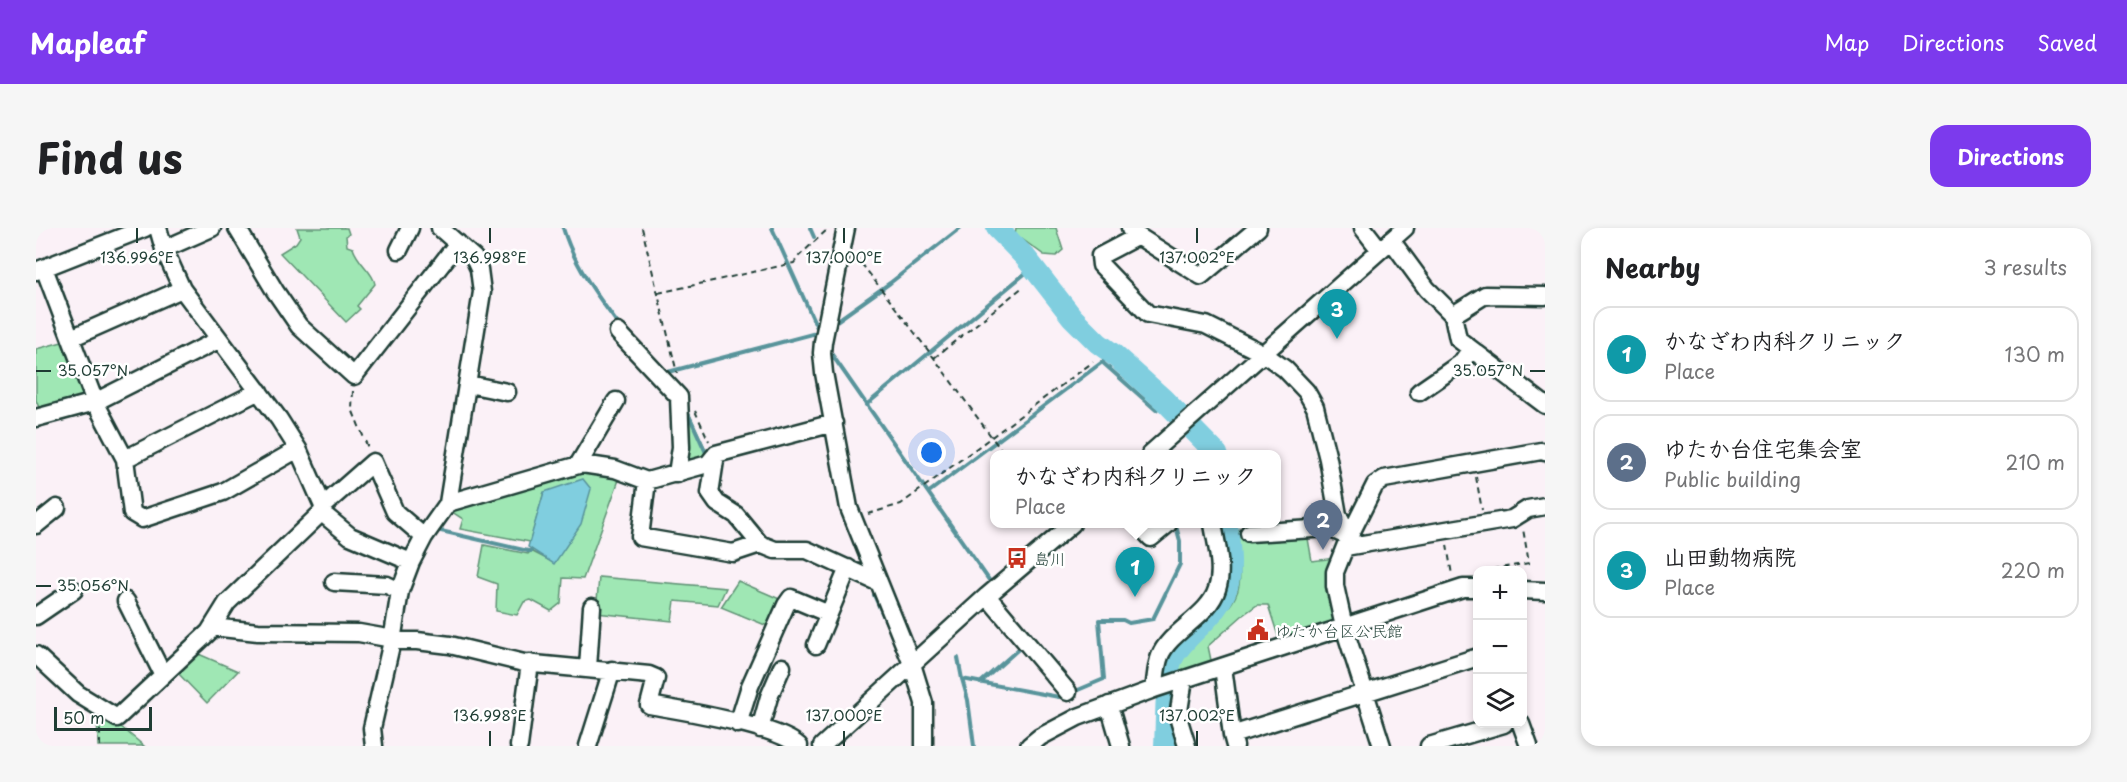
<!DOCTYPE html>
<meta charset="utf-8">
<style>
body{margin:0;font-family:"Playpen Sans","Klee One",sans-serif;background:#f6f6f6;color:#202124}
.controls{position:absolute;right:18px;bottom:18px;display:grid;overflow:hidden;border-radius:12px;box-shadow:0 3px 9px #0003}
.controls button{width:54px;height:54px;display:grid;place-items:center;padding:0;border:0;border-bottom:2px solid #e0e0e0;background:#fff;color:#202124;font:30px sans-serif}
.scale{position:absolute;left:18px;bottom:15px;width:98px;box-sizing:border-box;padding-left:6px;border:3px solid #1f3d34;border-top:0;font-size:16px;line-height:21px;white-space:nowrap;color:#1f3d34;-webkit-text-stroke:4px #fff;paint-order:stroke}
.you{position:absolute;left:896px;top:225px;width:21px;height:21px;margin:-15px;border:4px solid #fff;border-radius:50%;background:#1a73e8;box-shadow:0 0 0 9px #1a73e833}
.badge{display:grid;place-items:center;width:39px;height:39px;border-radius:50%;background:#7c3aed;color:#fff;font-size:20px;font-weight:700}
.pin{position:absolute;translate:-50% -50px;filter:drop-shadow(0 2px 3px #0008)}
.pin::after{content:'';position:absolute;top:32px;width:21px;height:18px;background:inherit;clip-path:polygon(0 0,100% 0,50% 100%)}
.popup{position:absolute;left:954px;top:222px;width:291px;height:78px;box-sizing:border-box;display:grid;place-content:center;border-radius:12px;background:#fff;filter:drop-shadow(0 2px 4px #0005);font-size:20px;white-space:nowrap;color:#757577}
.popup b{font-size:22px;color:#202124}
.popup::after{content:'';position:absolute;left:50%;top:100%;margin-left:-12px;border:12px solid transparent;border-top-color:#fff}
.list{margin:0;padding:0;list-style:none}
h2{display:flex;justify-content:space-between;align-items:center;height:78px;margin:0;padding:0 24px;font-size:26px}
h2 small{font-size:20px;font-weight:400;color:#757577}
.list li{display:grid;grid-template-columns:39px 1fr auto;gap:18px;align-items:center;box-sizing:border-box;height:96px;margin:0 12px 12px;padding:0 12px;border:2px solid #e0e0e0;border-radius:18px}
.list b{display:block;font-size:22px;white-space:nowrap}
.list p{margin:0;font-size:20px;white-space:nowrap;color:#757577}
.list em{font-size:20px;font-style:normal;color:#757577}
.icon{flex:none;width:33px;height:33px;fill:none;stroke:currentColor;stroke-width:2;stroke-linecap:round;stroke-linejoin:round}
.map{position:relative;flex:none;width:1509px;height:518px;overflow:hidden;border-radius:18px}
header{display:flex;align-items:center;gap:36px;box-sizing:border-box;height:84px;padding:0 30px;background:#7c3aed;color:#fff}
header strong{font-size:28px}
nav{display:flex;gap:33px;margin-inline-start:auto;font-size:21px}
.intro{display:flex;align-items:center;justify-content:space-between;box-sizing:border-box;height:144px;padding:0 36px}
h1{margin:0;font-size:42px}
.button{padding:15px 27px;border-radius:18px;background:#7c3aed;color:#fff;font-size:21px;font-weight:700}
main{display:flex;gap:36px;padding:0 36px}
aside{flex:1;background:#fff;border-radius:18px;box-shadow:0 3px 9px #0003}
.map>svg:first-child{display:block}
.green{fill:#9fe7b4;stroke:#5f9274;stroke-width:1.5}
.water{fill:#80cedf;stroke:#59949b;stroke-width:1.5}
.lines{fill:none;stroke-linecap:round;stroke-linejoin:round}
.stream{stroke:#59949b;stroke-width:4}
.river{stroke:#80cedf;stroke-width:22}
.minor-casing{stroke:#1f3d34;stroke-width:21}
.path{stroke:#1f3d34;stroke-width:2;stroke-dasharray:6 4.5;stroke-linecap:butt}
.minor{stroke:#fff;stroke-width:16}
.ticks{fill:none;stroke:#1f3d34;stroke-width:2}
.labels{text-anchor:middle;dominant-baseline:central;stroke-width:5;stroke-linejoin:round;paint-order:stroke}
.poi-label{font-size:16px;fill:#1f3d34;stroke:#fff;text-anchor:start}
.ticks-label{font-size:15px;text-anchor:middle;fill:#1f3d34;stroke:#fff;stroke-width:5;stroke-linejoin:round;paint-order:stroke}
</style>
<header>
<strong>Mapleaf</strong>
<nav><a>Map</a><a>Directions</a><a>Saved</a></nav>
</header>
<div class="intro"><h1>Find us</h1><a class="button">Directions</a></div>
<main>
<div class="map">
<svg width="1509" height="518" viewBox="0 0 1509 518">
<rect width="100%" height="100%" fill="#fbf1f7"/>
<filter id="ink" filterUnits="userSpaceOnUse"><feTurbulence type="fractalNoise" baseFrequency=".0167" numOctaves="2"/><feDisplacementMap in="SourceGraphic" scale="12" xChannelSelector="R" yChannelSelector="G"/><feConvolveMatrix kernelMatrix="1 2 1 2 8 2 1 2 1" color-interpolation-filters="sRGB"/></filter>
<g filter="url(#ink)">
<!-- green -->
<path class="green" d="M261,0H311L313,6L310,8L311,18L317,20C322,36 337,43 339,56L321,78L324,81L310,94L244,25L260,15L264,9Z
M980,0H1020L1027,22L1020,28L1008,27L979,6Z
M30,113L49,166V172L5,185L0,172V121Z
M647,172L673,228L645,239Z
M548,241L584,249L547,351L527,350L525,375L515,383L495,372L488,374L481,387L460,383L461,356L442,349L448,317L492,326L495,323L518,335L508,264L494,314L424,301L427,291L413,282Z
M1199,301L1271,305L1276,333L1299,330L1300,394L1244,414L1232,377H1221L1207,387L1172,418L1176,437L1137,449C1138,445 1138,440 1140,436C1153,407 1199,388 1203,357C1206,341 1201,317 1199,301Z
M563,349L690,360L682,377L639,373L636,393L560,385Z
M702,353L748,373L739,401L685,379Z
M158,424L202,443L171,475L139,442Z
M61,484L84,498L108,518H62Z"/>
<!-- water -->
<path class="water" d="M547,251L555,261L545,296L518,336L492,319L508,264Z"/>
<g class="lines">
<!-- stream -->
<path class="stream" d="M527,0C538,37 562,69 585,100
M736,0L783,104
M774,0L778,9
M795,97L854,55L924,0
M792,121L953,352
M1066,134L1120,182L1129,173
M628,145L784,104
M830,177L997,39
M651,183L671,227
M893,264L1077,126
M405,303L492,323H495
M838,367L851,396
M922,430L926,451L932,472L938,518
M926,451L1023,469
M944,455L986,418
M1042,462L1068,451L1063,392H1087L1093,395L1117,391L1144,336V313L1140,298"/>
<!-- river -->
<path class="river" d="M961,0L990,30L1036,89L1062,115L1077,126L1127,171L1181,226
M1129,518C1130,502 1130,442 1136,431C1143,417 1155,407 1166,396C1201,361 1195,341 1191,296"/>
<defs>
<path id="minor" d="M122,0L128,21L146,61L243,191L262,221L287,278
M201,0L239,63L263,98L318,148L422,15
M810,0L787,114L786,125L788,145L813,280L876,436L888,475V518
M1327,0L1344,22
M1094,1L1102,8L1165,48L1222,0
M1102,8L1064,28L1065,37L1112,86L1170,97L1228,126L1249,141L1270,163L1279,179L1292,231L1302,287L1313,309
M1355,12L1391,61L1417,87L1449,67L1509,68
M128,21L176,0
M363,22L374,0
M8,40L59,174L89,231L96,285L106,291L187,264L262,221
M0,43L109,0
M1417,87L1422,111L1509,177
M582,104L643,169L645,219L641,246
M35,110L146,61
M432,156L471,164
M1383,164L1425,135L1435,121
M0,190L59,174L182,112
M680,226L674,265L681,275L700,287L724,316L739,322H771L841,354
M1114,226L1369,0
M89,231L223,163
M542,237L580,173
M611,253L604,309L697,325L724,316
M412,275L546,236L579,241L611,253L672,236L680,226L798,195
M291,289L314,308L375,334
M1102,296L1115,310L1132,296
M0,297L21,280
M1213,305L1293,300L1313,309
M1309,319L1476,291L1492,281L1509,278
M298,354L351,357L364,363
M1486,362L1509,363
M951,368L1032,464
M90,373L127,447
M0,388L38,362
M176,399L222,404L323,405L357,411
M356,413H381L414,417L488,435L613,447L620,450L613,477C647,483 740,497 763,518
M780,417L812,340
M0,427L42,466L81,490L173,404L191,375L286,284L287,278L337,234L359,284L388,309
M1187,439L1196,507L1199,518
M552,440L556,379
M1148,451L1142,489L1151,518
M1118,461C1120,450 1120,438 1124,428C1134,403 1173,388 1181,361C1188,341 1180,315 1177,296
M1073,477L1085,518
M702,496L714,458L750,377L755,370L793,386
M1485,496L1493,518
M724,501L733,469L746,439
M1196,507L1442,429
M338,518L336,500L356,413L364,363L375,334L388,309L412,275L446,64L443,41L438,30L404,0
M483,518L494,435
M552,518L576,442
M786,518L951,368L1036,296
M993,518L1004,509L1042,489L1118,461L1427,360H1442
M1346,518L1308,399L1299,358V344L1313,309L1339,257L1348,251L1505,223L1509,224
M1393,518L1468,496"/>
</defs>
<!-- minor casing -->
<use href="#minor" class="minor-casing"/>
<!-- path -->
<path class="path" d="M606,0L641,145
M819,27L898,130L968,226
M622,65L758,35L763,28L793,0
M898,130L988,58
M317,163L316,181L332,220
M659,183L673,213
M1440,249L1446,282
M832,286L865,276L1057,134
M1411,317L1416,347
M1446,343L1493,335L1487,301
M64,518V496"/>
<!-- minor -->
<use href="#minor" class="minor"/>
</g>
</g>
<!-- ticks -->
<path class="ticks" d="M101,0V15M454,0V15M808,0V15M1161,0V15M0,143H15M1494,143H1509M0,358H15M454,503V518M808,503V518M1161,503V518"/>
<!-- icons -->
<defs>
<symbol id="bus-bare" viewBox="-9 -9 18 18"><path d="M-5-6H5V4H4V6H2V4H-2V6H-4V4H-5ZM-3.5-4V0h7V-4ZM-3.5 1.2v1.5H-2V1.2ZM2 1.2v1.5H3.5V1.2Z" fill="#c8321e" stroke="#fff" stroke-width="2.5" paint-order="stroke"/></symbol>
<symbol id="civic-bare" viewBox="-9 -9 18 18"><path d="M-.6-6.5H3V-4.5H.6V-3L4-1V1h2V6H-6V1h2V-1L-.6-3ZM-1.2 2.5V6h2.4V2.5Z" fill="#c8321e" stroke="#fff" stroke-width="2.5" paint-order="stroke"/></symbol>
</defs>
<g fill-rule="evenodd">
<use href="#bus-bare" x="966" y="315" width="30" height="30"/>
<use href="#civic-bare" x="1207" y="387" width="30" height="30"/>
</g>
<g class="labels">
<!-- poi labels -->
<g class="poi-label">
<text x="998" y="330">島川</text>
<text x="1239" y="402">ゆたか台区公民館</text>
</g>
</g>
<g class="ticks-label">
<text x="101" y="35">136.996°E</text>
<text x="454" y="35">136.998°E</text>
<text x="808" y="35">137.000°E</text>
<text x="1161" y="35">137.002°E</text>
<text x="57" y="148">35.057°N</text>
<text x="1452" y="148">35.057°N</text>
<text x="57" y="363">35.056°N</text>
<text x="454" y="493">136.998°E</text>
<text x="808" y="493">137.000°E</text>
<text x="1161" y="493">137.002°E</text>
</g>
</svg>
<div class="controls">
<button>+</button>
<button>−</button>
<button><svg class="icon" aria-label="layers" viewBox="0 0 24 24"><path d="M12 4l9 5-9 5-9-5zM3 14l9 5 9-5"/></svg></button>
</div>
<div class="scale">50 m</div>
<div class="you"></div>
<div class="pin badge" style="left:1099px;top:369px;background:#0f9aa8">1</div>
<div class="popup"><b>かなざわ内科クリニック</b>Place</div>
<div class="pin badge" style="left:1287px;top:322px;background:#5c6f8a">2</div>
<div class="pin badge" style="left:1301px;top:111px;background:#0f9aa8">3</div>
</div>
<aside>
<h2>Nearby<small>3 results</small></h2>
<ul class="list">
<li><span class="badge" style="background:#0f9aa8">1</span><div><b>かなざわ内科クリニック</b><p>Place</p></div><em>130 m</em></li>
<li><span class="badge" style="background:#5c6f8a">2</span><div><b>ゆたか台住宅集会室</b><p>Public building</p></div><em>210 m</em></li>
<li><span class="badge" style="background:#0f9aa8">3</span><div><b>山田動物病院</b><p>Place</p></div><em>220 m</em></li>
</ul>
</aside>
</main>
